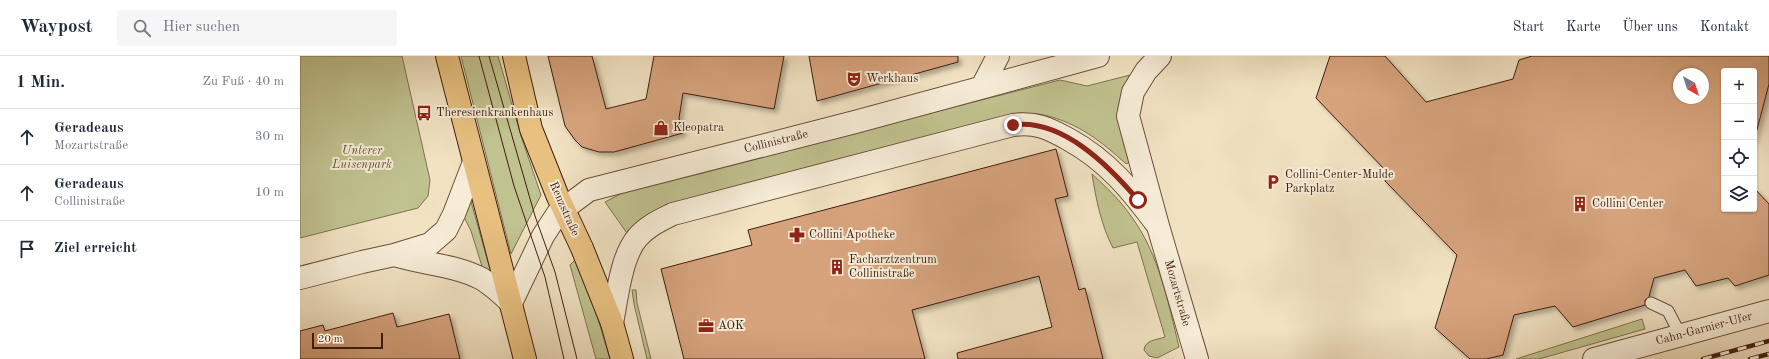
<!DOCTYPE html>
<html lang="de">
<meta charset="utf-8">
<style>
body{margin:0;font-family:"Old Standard TT",serif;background:#f6f6f7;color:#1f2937}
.controls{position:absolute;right:12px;top:12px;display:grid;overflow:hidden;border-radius:4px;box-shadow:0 1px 3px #0004}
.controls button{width:36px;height:36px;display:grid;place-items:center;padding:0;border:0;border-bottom:1px solid #e0e1e3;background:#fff;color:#1f2937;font:20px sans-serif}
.compass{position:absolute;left:1373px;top:12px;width:36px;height:36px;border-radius:50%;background:#fff;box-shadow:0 1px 3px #0004;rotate:141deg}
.scale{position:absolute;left:12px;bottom:10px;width:71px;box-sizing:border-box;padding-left:4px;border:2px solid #411e10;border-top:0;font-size:11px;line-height:14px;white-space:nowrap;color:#411e10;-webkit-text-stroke:3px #f6ecd7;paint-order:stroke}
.stop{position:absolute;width:12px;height:12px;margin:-9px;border:3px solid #8f2418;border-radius:50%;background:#fff}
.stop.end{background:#8f2418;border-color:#fff;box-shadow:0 1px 4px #0008}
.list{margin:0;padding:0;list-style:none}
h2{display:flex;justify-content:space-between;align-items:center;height:52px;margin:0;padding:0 16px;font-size:17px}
h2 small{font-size:13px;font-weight:400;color:#747a83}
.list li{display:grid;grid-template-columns:26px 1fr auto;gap:12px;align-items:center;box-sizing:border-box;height:56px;padding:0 16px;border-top:1px solid #e0e1e3}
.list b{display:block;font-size:15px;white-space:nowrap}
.list p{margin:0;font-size:13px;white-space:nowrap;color:#747a83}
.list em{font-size:13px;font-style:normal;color:#747a83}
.icon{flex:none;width:22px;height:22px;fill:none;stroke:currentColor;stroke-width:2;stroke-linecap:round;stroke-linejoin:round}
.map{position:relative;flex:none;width:1469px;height:303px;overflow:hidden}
header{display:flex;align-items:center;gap:24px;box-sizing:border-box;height:56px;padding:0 20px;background:#fff;border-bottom:1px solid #e0e1e3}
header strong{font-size:19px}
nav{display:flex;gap:22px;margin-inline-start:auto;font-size:14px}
.search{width:280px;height:36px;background:#f6f6f7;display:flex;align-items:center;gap:10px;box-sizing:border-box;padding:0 14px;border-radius:4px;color:#747a83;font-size:15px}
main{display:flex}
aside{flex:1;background:#fff}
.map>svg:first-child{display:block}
.green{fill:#c0c28f;stroke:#807050}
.building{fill:#d6a37d;stroke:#411e10;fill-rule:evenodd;filter:url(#shadow)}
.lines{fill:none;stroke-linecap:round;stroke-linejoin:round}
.service-casing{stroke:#6d4f3c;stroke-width:13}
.minor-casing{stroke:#6d4f3c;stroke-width:24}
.tertiary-casing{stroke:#6d4f3c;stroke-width:24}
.primary-casing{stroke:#411e10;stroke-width:24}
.service{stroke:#f6ecd7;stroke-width:11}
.minor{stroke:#f6ecd7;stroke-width:22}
.tertiary{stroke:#f6ecd7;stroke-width:22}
.primary{stroke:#e8c181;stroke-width:22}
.tram{stroke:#411e10;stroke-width:1}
.rail-casing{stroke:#411e10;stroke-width:4.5}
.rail{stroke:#f6ecd7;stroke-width:3;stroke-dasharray:9;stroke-linecap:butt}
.route{stroke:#8f2418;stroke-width:5}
.labels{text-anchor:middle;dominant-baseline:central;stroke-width:4;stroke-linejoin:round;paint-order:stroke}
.poi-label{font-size:12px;fill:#411e10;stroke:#f6ecd7;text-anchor:start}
.street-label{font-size:12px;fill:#411e10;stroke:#f6ecd7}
.park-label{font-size:12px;font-style:italic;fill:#674f36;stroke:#f6ecd7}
</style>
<header>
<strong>Waypost</strong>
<div class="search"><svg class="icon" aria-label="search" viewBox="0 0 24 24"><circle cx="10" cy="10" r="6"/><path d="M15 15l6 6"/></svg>Hier suchen</div>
<nav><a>Start</a><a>Karte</a><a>Über uns</a><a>Kontakt</a></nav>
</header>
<main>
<aside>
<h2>1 Min.<small>Zu Fuß · 40 m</small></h2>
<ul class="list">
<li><svg class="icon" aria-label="ahead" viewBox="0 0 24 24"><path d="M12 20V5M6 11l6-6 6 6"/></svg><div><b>Geradeaus</b><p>Mozartstraße</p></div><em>30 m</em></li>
<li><svg class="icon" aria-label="ahead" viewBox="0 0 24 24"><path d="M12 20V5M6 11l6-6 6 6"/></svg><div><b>Geradeaus</b><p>Collinistraße</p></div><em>10 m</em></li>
<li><svg class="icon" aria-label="arrive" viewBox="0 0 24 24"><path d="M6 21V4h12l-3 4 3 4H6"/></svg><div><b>Ziel erreicht</b></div></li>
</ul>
</aside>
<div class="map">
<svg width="1469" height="303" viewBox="0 0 1469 303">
<defs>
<filter id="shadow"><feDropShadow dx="3.5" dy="3.5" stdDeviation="2" flood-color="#0004"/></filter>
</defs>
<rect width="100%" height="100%" fill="#f1e2c2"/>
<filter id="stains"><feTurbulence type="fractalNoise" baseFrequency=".005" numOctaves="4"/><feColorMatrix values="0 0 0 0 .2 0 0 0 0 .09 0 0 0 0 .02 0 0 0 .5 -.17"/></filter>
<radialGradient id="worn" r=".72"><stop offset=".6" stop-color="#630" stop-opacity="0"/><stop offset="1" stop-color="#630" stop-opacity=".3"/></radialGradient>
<!-- green -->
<path class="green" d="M0,0H102L130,124L128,140L118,152L0,182Z
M161,0H198L221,80L241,139L211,198Z
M830,19C814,47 818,76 830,106L826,108C801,85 778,67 744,59C737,57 727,58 719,57L369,149C349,157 342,163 329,180L305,146L328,134L760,24L787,30Z
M792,118C806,131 820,144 831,160C859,198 868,246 879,291L857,302L849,300L844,294C845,284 856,284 865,281L837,186L813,192C801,169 796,143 792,118Z
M170,142L191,217L185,220L171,175L162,157Z
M275,204L294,250L310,303H296L270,209Z
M332,234H336L337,247L351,303H347L334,248Z
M1342,263L1345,273L1239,303H1216Z"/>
<!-- building -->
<path class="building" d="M248,0H292L306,53L346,43L354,0H484L474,53L383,37L379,62L383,77L314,96H299L282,91L275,84L265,70Z
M509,0H658V6L517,45Z
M1030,0H1085L1126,46L1213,23L1219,4L1232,0H1469V28L1454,85V15H1424V153H1454V132L1469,148V219L1435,230L1428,222L1396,230L1385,214L1354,222L1349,241L1345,244V249L1273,271L1255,250L1214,259L1203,299L1186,303H1170L1135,272L1157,199L1085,125L1087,116L1016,42ZM1379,18H1403V42H1379Z
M756,93L768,140L755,143L779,234L785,232L803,303H658L657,297L752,271L739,220L612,254L625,303H384L361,213L452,189L448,174Z
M93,257L97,271L149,258L160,303H0V275L23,269L25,275Z"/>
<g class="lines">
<defs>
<path id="service" d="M1351,247L1368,255L1381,280"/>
<path id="minor" d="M682,31L698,0
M94,199C123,208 156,209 182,223C193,230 202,238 211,247
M0,222L62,206L94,199L130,188L146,174L154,158L174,106"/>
<path id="tertiary" d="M860,0L846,15L833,36L828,60L858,170L897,303
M211,247L243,180L258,157L289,134L555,66L798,0
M312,267C317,242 321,201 337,182C347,170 361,164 373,158L713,69C736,66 748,72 768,83C808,105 831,134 858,170
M1294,303L1469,255"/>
<path id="primary" d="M147,0L225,303
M214,0L231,73L258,141L282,192L312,267L322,303"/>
</defs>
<!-- service casing -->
<use href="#service" class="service-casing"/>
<!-- minor casing -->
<use href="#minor" class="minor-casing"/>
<!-- tertiary casing -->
<use href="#tertiary" class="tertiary-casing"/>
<!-- primary casing -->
<use href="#primary" class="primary-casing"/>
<!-- service -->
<use href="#service" class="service"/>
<!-- minor -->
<use href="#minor" class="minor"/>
<!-- tertiary -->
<use href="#tertiary" class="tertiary"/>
<!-- primary -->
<use href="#primary" class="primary"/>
<!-- tram -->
<path class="tram" d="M179,0L214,130L245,221L264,303
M189,0L235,160L255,216L277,303"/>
<defs>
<path id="rail" d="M1403,303L1469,285
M1450,303L1469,298"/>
</defs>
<!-- rail casing -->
<use href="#rail" class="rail-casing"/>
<!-- rail -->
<use href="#rail" class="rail"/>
</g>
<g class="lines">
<!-- route -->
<path class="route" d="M713,69C762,62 809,110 838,144"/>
</g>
<!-- icons -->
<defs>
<symbol id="theatre-bare" viewBox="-9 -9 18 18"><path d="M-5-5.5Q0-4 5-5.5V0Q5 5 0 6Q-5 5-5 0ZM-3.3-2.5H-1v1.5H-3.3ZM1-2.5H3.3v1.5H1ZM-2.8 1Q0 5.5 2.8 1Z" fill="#8f2418" stroke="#f6ecd7" stroke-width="2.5" paint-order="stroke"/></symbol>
<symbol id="bus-bare" viewBox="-9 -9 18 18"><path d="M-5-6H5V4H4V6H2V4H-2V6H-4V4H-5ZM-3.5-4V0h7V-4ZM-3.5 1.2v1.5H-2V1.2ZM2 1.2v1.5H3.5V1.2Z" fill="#8f2418" stroke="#f6ecd7" stroke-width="2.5" paint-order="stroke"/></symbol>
<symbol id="shop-bare" viewBox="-9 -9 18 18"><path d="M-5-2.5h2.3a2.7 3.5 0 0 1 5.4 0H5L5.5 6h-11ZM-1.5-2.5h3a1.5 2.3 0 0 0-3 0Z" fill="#8f2418" stroke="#f6ecd7" stroke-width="2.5" paint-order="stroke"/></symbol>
<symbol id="parking-bare" viewBox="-9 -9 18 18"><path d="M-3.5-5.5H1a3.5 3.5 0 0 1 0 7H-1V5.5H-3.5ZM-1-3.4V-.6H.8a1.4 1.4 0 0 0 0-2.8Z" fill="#8f2418" stroke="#f6ecd7" stroke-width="2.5" paint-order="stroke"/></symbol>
<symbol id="building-bare" viewBox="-9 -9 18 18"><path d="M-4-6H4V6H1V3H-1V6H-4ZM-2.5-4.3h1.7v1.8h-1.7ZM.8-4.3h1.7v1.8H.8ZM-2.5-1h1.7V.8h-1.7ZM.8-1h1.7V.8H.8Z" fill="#8f2418" stroke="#f6ecd7" stroke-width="2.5" paint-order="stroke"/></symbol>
<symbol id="pharmacy-bare" viewBox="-9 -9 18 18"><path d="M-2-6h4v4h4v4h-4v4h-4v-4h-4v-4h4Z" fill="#8f2418" stroke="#f6ecd7" stroke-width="2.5" paint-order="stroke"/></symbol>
<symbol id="office-bare" viewBox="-9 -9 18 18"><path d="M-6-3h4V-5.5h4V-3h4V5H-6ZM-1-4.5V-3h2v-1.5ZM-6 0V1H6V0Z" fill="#8f2418" stroke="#f6ecd7" stroke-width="2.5" paint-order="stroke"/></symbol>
</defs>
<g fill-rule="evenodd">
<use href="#theatre-bare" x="543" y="12" width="22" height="22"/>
<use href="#bus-bare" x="113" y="46" width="22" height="22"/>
<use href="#shop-bare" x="350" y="61" width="22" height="22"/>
<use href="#parking-bare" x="962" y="115" width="22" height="22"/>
<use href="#building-bare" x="1269" y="137" width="22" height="22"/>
<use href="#pharmacy-bare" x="486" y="168" width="22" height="22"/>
<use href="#building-bare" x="526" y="200" width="22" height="22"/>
<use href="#office-bare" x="395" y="259" width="22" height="22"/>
</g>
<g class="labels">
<!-- poi labels -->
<g class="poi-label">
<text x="566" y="23">Werkhaus</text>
<text x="136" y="57">Theresienkrankenhaus</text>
<text x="373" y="72">Kleopatra</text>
<text x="985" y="119">Collini-Center-Mulde<tspan x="985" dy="14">Parkplatz</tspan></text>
<text x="1292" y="148">Collini Center</text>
<text x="509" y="179">Collini Apotheke</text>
<text x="549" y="204">Facharztzentrum<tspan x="549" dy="14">Collinistraße</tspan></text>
<text x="418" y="270">AOK</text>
</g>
<!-- street labels -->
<g class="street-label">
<text transform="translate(476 86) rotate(-14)">Collinistraße</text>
<text transform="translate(264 153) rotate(66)">Renzstraße</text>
<text transform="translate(877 237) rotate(74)">Mozartstraße</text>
<text transform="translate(1404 273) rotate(-15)">Cahn-Garnier-Ufer</text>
</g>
<!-- park labels -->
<g class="park-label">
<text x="62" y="95">Unterer<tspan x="62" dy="14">Luisenpark</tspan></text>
</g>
</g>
<rect width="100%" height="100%" filter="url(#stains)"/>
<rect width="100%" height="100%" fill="url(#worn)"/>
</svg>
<div class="controls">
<button>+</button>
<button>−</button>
<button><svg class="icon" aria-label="locate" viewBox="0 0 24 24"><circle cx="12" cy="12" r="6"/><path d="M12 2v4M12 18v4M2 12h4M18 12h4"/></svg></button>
<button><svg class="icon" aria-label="layers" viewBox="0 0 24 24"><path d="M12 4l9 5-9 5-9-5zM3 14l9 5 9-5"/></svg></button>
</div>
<svg class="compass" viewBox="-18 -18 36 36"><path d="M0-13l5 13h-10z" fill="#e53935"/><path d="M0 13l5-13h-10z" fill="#747a83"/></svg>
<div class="scale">20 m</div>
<div class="stop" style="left:838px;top:144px"></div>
<div class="stop end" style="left:713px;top:69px"></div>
</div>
</main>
